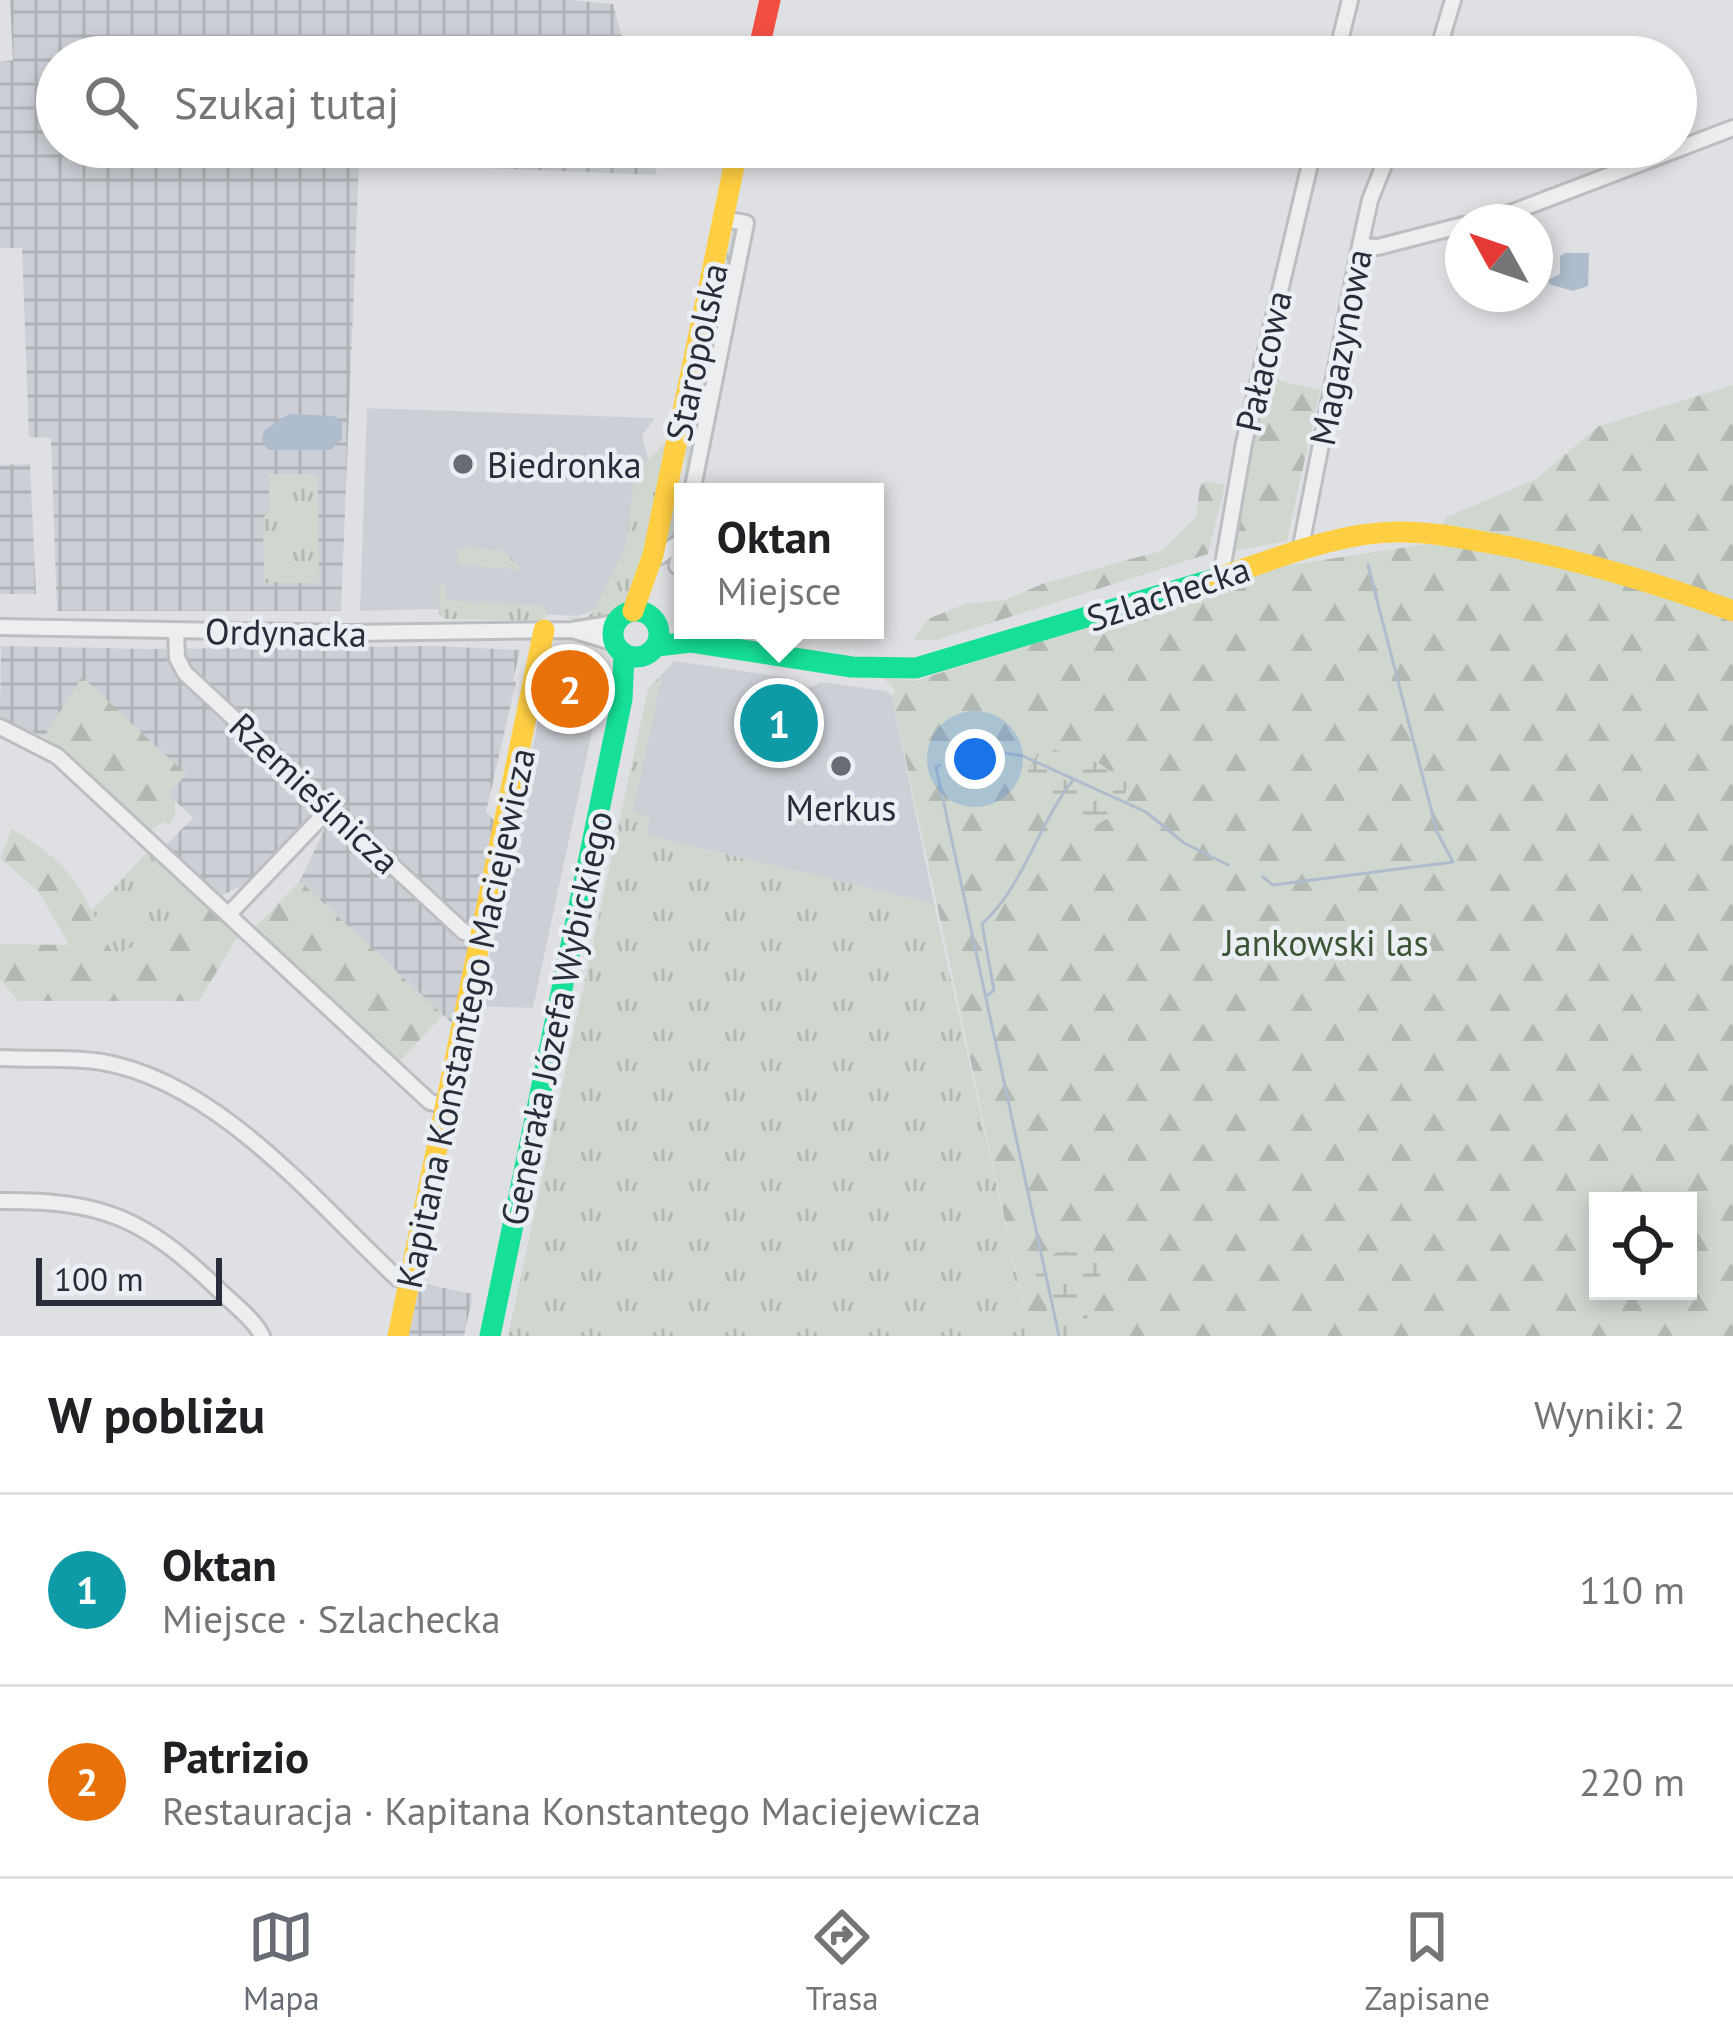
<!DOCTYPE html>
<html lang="pl">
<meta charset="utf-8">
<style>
body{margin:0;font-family:"PT Sans",sans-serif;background:#f6f6f6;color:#202124}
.controls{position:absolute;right:36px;bottom:36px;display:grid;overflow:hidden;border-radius:0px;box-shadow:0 6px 18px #0003}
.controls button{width:108px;height:108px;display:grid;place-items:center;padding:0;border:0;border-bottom:3px solid #e0e0e0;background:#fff;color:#202124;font:60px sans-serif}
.compass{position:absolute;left:1445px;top:204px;width:108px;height:108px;border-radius:50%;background:#fff;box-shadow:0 6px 18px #0003;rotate:310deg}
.scale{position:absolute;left:36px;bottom:30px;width:186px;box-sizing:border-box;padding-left:12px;border:6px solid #272e3a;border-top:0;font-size:33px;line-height:42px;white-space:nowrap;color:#272e3a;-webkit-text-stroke:9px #ebeef3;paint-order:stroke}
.you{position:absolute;left:975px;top:759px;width:42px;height:42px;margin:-30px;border:9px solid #fff;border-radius:50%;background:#1a73e8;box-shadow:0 0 0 18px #1a73e833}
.badge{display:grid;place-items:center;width:78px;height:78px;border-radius:50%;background:#676c75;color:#fff;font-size:39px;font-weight:700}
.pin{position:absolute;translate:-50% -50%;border:6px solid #fff;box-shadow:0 3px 12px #0006}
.popup{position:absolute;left:674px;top:483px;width:210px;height:156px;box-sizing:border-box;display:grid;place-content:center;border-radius:0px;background:#fff;filter:drop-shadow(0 3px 9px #0005);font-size:39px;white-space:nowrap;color:#757577}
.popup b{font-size:45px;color:#202124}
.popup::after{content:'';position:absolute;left:50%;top:100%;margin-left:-24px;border:24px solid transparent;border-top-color:#fff}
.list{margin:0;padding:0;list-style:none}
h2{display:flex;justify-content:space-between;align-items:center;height:156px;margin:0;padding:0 48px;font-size:51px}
h2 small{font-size:39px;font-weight:400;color:#757577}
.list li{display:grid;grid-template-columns:78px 1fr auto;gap:36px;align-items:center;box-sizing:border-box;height:192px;padding:0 48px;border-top:3px solid #e0e0e0}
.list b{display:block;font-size:45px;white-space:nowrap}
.list p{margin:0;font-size:39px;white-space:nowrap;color:#757577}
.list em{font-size:39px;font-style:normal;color:#757577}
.icon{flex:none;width:66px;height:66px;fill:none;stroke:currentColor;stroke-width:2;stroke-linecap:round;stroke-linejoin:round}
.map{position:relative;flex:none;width:1733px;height:1336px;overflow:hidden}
.search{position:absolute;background:#fff;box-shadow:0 6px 18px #0003;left:36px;right:36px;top:36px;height:132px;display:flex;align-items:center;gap:30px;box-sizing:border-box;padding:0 42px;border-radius:66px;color:#757577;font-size:45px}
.sheet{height:540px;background:#fff}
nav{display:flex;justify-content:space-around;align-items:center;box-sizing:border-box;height:168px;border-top:3px solid #e0e0e0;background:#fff;font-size:33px;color:#757577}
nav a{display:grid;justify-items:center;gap:6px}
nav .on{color:#676c75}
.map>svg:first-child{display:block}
.built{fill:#ccd0d6}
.industrial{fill:url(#industrial-grid)}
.grass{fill:url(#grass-tufts)}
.forest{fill:url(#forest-firs);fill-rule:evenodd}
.wetland{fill:url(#wetland-marsh)}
.water{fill:#aebccd}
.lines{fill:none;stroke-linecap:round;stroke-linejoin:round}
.stream{stroke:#aebccd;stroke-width:3}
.street-casing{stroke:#bcbec1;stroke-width:20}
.street{stroke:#edeef0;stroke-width:14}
.fast{stroke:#16e098;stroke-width:21}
.slow{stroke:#ffcf43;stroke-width:21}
.jam{stroke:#f24e42;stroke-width:21}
.poi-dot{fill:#676c75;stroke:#ebeef3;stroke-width:4.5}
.labels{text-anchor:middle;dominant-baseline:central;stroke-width:9;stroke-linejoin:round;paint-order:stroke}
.street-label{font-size:36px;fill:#272e3a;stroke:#ebeef3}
.poi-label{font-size:36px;fill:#272e3a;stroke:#ebeef3;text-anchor:start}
.park-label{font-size:36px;fill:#3b5535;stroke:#ebeef3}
</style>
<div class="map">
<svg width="1733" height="1336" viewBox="0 0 1733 1336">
<defs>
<pattern id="industrial-grid" width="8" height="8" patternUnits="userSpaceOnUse" patternTransform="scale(3)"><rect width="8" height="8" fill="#ccd0d6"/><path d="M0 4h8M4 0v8" fill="none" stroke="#afb3b8"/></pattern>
<pattern id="grass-tufts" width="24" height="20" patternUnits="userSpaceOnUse" patternTransform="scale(3)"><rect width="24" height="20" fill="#cfd7cf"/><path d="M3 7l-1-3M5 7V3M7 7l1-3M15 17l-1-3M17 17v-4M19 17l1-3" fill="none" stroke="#b2b9b2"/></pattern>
<pattern id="forest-firs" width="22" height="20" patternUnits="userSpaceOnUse" patternTransform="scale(3)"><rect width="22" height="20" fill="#cfd7cf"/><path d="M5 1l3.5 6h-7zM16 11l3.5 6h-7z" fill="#b2b9b2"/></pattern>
<pattern id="wetland-marsh" width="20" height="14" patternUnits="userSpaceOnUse" patternTransform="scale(3)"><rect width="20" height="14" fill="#cfd7cf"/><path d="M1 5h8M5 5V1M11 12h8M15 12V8" fill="none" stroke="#b2b9b2"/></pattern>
</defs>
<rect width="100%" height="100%" fill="#dee0e3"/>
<!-- built -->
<path class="built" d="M367,408L655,418L642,435L649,462L625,575L599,609L577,616L429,609L360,611Z
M566,652L592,654L605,671L533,1008L479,1006L549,668Z
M674,661L785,677L793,684L811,687L821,682L886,691L892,696L934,904L646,835L632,813L662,674Z"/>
<!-- industrial -->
<path class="industrial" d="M10,0H570L613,4L627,57H57V147H650L657,175L359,163L341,611H57L51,438L29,437L22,248H0V62L13,60Z
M30,464L36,594H0V465Z
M1,646L148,649L434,646L520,650L513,681L516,682L486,812L498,824L455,1026L300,881L325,828L312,816L245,884L221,896L166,845L193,818L168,794L186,775L83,678L44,737L0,717Z
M420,1283L473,1294L464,1336H408Z"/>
<!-- grass -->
<path class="grass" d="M733,229L740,236L674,540L664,548C665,526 673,512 680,492C688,473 685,453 685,433Z
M669,438C661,475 648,576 626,603C614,617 592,622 574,621L568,617L585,618L593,612L625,548L635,475Z
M269,474H311L318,480L319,583H264L263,518L269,510Z
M465,547L506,552L521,569L518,572L517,569L458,565L457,552Z
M446,585L445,600L543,606L548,615L541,621L444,619L439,614V586Z
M662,674L633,812L650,817L646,835L934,904L1030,1336H508L648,689Z
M147,853L193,895L181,908V925L114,955L92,911Z"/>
<!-- forest -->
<path class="forest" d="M1264,377L1320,390L1287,541L1223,553Z
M1733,385V1336H1030L892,696L895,690L882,677L915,681L1265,569L1433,543L1447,517L1536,479L1599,426ZM1598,1201H1688V1291H1598Z
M1206,481L1225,485L1208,554L937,640H913L928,619L965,604L1005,600L1042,584L1163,550L1196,517L1200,485Z
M82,677L186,774L168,794L175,801V818L169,825L162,822L150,830L60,747L44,737Z
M12,829C79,869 79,889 114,955L180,925L181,908L193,895L238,936L199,1001H18L0,979V944L69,945L39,892L0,858Z
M300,881L443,1015L398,1063L255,927Z"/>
<!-- wetland -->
<path class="wetland" d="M1045,747L1099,763L1128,784L1119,811L1091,829C1060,820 1039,800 1028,770Z
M1060,1251L1106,1254L1082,1336H1055L1036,1275L1039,1262Z"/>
<!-- water -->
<path class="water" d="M1565,253H1589L1588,286L1573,291L1549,284V280L1560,274V256Z
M289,414L335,416L342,424V439L330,450H268L262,440L264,430Z"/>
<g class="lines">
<!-- stream -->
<path class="stream" d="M952,758L970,747L1023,756L1146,812L1184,843L1228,865
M940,765L936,767L1059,1336
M1263,877L1273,885L1453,862L1437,832L1368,565
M988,995L994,990L982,924C1024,886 1038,824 1073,780"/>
<defs>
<path id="street" d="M1336,57L1350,0
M1436,57L1453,0
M1474,222L1513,212L1733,128
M1360,246L1378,247L1463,225
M692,492L746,223L724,219
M1300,551L1360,246L1370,200L1391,147
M653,555L660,556L681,541
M677,566L682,538
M1221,576L1244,443L1314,147
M0,627L349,633L572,630L616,623
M176,630L177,658L185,673L464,932L482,935
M572,630L615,643
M0,727L57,756L430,1102L447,1106
M228,915L330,808
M0,1058C33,1060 69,1057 102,1062C218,1082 315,1201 397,1278L410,1281
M0,1201C103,1200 144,1218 218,1289C232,1303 254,1319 262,1336"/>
</defs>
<!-- street casing -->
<use href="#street" class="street-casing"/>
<!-- street -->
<use href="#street" class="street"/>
<!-- fast -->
<path class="fast" d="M613 634a23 23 0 1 1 46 0a23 23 0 1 1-46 0Z
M657,646L691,642L852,667L916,668L1217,578
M490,1336L622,699L624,654"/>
<!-- slow -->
<path class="slow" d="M1217,578C1274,560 1334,533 1395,532C1428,531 1462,538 1495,544C1578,559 1654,582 1733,611
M633,611L653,555L738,147
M398,1336L544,630"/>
<!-- jam -->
<path class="jam" d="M757,57L770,0"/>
</g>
<!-- markers -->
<g class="poi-dot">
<circle cx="463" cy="464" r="12"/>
<circle cx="841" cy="766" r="12"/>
</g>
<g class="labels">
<!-- street labels -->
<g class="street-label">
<text transform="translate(1340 347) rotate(-79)">Magazynowa</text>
<text transform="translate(696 352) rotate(-78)">Staropolska</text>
<text transform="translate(1263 361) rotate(-77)">Pałacowa</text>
<text transform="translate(1168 593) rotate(-18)">Szlachecka</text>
<text transform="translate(286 632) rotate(1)">Ordynacka</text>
<text transform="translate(315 793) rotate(43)">Rzemieślnicza</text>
<text transform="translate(465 1018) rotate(-78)">Kapitana Konstantego Maciejewicza</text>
<text transform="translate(556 1018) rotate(-78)">Generała Józefa Wybickiego</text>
</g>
<!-- poi labels -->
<g class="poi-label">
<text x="487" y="464">Biedronka</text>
<text x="841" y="807" text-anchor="middle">Merkus</text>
</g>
<!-- park labels -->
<g class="park-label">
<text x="1326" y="942">Jankowski las</text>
</g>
</g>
</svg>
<div class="controls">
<button><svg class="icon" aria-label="locate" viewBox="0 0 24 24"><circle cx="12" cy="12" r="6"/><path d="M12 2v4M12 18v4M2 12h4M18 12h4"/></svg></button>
</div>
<svg class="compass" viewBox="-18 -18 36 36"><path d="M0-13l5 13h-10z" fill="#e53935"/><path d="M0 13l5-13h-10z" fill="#757577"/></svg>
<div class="scale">100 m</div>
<div class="you"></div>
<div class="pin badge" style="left:779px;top:723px;background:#0f9aa8">1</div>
<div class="popup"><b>Oktan</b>Miejsce</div>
<div class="pin badge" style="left:570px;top:689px;background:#e8710a">2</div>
<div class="search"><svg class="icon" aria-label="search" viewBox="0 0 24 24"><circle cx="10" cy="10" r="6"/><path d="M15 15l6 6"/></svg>Szukaj tutaj</div>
</div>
<section class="sheet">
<h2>W pobliżu<small>Wyniki: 2</small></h2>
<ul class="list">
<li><span class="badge" style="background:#0f9aa8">1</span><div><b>Oktan</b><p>Miejsce · Szlachecka</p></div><em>110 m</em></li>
<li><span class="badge" style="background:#e8710a">2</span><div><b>Patrizio</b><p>Restauracja · Kapitana Konstantego Maciejewicza</p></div><em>220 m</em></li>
</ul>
</section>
<nav>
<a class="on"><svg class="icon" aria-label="map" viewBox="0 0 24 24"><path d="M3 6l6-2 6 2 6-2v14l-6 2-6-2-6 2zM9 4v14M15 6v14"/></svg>Mapa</a>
<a><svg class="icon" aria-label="directions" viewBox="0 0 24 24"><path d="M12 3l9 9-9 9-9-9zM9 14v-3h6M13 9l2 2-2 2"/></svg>Trasa</a>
<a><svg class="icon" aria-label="saved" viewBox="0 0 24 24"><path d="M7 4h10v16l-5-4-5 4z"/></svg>Zapisane</a>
</nav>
